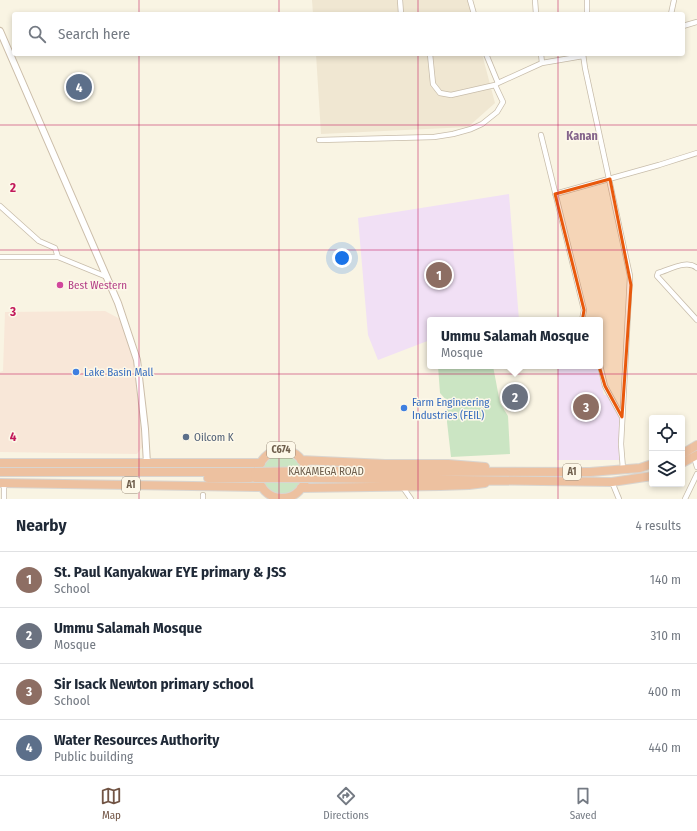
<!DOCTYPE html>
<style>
body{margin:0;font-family:"Fira Sans Condensed",sans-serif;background:#f2f2f3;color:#1f2937}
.controls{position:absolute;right:12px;bottom:12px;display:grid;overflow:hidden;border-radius:4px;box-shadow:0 2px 6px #0003}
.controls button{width:36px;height:36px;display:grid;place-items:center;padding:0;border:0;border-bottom:1px solid #e0e1e3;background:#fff;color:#1f2937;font:20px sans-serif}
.you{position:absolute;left:342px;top:258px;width:14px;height:14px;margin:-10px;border:3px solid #fff;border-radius:50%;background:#1a73e8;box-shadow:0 0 0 6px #1a73e833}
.badge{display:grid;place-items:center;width:26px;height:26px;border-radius:50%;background:#715444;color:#fff;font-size:13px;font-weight:700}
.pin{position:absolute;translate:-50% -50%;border:2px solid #fff;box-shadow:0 1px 4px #0006}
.popup{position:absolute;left:427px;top:317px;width:176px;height:52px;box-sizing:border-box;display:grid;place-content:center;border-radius:4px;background:#fff;filter:drop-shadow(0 1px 3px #0005);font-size:13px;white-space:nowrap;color:#747a83}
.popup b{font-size:15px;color:#1f2937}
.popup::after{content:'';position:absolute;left:50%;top:100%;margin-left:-8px;border:8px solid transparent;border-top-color:#fff}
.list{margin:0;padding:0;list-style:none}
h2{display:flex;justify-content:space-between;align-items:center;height:52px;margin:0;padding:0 16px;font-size:17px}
h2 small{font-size:13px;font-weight:400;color:#747a83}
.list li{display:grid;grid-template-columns:26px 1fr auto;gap:12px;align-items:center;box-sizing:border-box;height:56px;padding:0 16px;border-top:1px solid #e0e1e3}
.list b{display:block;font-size:15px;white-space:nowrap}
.list p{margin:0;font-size:13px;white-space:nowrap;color:#747a83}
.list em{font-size:13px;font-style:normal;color:#747a83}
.icon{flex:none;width:22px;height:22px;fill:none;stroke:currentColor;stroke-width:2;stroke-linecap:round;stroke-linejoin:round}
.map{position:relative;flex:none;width:697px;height:499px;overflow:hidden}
.search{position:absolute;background:#fff;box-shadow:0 2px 6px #0003;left:12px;right:12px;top:12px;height:44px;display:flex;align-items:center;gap:10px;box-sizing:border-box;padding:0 14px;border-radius:4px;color:#747a83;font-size:15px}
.sheet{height:276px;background:#fff}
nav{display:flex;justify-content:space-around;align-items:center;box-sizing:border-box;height:56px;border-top:1px solid #e0e1e3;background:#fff;font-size:11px;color:#747a83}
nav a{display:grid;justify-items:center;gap:2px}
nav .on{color:#715444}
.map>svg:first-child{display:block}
.residential{fill:#f0e7d2}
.commercial{fill:#f8e7d8}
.education{fill:#f1e0f5}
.green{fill:#cbe5c3}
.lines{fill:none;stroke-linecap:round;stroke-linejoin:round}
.street-casing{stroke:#c8bdab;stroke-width:6}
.secondary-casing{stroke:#ccbeaa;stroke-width:8}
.primary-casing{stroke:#d9d5d0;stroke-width:9}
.highway-casing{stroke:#d9d5d0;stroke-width:10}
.street{stroke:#fff;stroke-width:4.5}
.secondary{stroke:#fff;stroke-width:6}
.primary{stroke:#f1e1a2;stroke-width:7}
.highway{stroke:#edc1a0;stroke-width:8}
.highway-bridge-casing{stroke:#d9d5d0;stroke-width:10;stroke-linecap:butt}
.highway-bridge{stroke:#edc1a0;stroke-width:8}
.marked{fill:#e8590c;fill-opacity:0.2;stroke:#e8590c;stroke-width:3;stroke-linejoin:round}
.grid{fill:none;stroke:#c2185b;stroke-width:1;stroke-opacity:0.55}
.hotel-dot{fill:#d1479c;stroke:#fdf8e9;stroke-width:1.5}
.shop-dot{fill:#3f7fe0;stroke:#fdf8e9;stroke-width:1.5}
.service-dot{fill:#5c6f8a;stroke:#fdf8e9;stroke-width:1.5}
.labels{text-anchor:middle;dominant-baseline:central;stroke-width:3;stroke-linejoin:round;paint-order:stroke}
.shield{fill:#fdf8e9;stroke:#998c7b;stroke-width:1}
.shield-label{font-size:10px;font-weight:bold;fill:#6e5e4c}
.hotel-label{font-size:11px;fill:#b23c85;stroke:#fdf8e9;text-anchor:start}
.shop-label{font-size:11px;fill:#366cbe;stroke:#fdf8e9;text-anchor:start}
.service-label{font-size:11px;fill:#4e5e75;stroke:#fdf8e9;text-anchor:start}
.street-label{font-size:11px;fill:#6e5e4c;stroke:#fdf8e9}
.neighbourhood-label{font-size:12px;font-weight:bold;fill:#84648b;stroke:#fdf8e9}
.grid-label{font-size:13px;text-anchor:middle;font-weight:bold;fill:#c2185b;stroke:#fdf8e9;stroke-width:3;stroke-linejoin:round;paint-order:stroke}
</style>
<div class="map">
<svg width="697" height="499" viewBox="0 0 697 499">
<rect width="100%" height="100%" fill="#f9f4e3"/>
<!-- residential -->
<path class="residential" d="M312,0H468L472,14H313Z
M316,54H482L495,103L468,127L321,134Z"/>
<!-- commercial -->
<path class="commercial" d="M105,311L120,319L134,363L143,446L137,454L0,452V372L3,371L5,312Z"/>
<!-- education -->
<path class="education" d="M509,194L519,320H430V340L378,360L368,335L358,218Z
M558,366H597L604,395H609L621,419L620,460H557Z"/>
<!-- green -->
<path class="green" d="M438,366H493L500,403L508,416L510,454L451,457L447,422V401L440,393Z
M262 475a20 20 0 1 1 40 0a20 20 0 1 1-40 0Z"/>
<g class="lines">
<defs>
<path id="street" d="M400,0L401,14
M470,0L474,14
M535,0L536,14
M587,14V0
M671,14L674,0
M683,26L697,22
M430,54L433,84L440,93L451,95L495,85
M541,54L542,63
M583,54L585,68L630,276L621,444L623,469
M498,83L542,63L583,56
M541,135L584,310L582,320
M319,140L434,137L453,134L471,129L482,124L497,112L503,102L495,85L498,83L486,54
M555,194L659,165L697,153
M0,206L39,241L55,248L58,257
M0,257H58L107,277
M697,268C687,259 669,270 658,273L657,276L697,320
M600,365L605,386L622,417
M694,457L697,467
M612,482L619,499
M4,483V499
M402,486L411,499
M203,495V499
M685,499L697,474"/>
<path id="secondary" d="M0,31L118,303L137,360L145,429L147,464"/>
<path id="primary" d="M275,497V499
M289,499L290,497"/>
<path id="highway" d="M258 474a24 24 0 1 1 48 0a24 24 0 1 1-48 0Z
M682,454L697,445
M301,460L385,464H448L485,467
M0,463H261
M682,463L697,455
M311,471L590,472L640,468L652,464
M0,472H255
M208,478H250
M311,478L612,482L652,476
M0,483L262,487
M301,488L440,486L469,485L485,483"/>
</defs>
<!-- street casing -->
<use href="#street" class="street-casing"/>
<!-- secondary casing -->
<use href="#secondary" class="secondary-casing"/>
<!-- primary casing -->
<use href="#primary" class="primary-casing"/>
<!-- highway casing -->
<use href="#highway" class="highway-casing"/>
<!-- street -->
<use href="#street" class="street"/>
<!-- secondary -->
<use href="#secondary" class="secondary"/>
<!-- primary -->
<use href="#primary" class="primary"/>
<!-- highway -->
<use href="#highway" class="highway"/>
<defs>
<path id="highway-bridge" d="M255,472L311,471
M255,478H311"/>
</defs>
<!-- highway-bridge casing -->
<use href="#highway-bridge" class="highway-bridge-casing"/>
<!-- highway-bridge -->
<use href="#highway-bridge" class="highway-bridge"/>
</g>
<!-- marked area -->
<path class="marked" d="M610,179L631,285L622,417L605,386L596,356L587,342L582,322L584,310L555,194Z"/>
<!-- grid -->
<path class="grid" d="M139,0V14M279,0V14M418,0V14M558,0V14M139,54V499M279,54V499M418,54V499M558,54V499M0,125H697M0,250H697M0,374H697"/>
<!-- markers -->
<circle class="hotel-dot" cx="60" cy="285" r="4"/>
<g class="shop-dot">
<circle cx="76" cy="372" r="4"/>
<circle cx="404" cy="408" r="4"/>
</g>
<circle class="service-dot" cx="186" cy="437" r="4"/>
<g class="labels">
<!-- shield labels -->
<g class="shield">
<rect x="267" y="442" width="28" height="16" rx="3"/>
<rect x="563" y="464" width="18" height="16" rx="3"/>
<rect x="122" y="477" width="18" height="16" rx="3"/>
</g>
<g class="shield-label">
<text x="281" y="450">C674</text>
<text x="572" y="472">A1</text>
<text x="131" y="485">A1</text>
</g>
<!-- hotel labels -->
<g class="hotel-label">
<text x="68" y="285">Best Western</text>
</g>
<!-- shop labels -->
<g class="shop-label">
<text x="84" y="372">Lake Basin Mall</text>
<text x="412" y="402">Farm Engineering<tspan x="412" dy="13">Industries (FEIL)</tspan></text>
</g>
<!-- service labels -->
<g class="service-label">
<text x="194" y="437">Oilcom K</text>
</g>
<!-- street labels -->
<g class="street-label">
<text x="326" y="471">KAKAMEGA ROAD</text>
</g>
<!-- neighbourhood labels -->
<g class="neighbourhood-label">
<text x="582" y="136">Kanan</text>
</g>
</g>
<g class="grid-label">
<text x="13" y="192">2</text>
<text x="13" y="316">3</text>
<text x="13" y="441">4</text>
</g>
</svg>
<div class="controls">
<button><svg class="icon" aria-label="locate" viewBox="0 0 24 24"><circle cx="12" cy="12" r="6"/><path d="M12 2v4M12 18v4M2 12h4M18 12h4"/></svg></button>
<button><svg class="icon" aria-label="layers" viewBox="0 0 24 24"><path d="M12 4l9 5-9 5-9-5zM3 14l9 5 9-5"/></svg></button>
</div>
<div class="you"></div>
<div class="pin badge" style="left:439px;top:275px;background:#8d6e63">1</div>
<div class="pin badge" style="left:515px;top:397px;background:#6b7280">2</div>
<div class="popup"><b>Ummu Salamah Mosque</b>Mosque</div>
<div class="pin badge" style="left:586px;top:407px;background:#8d6e63">3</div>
<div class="pin badge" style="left:79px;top:87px;background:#5c6f8a">4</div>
<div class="search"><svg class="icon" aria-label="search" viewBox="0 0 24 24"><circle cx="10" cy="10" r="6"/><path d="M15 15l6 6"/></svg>Search here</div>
</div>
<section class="sheet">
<h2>Nearby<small>4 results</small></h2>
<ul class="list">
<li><span class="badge" style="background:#8d6e63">1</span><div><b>St. Paul Kanyakwar EYE primary &amp; JSS</b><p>School</p></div><em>140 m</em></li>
<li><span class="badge" style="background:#6b7280">2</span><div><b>Ummu Salamah Mosque</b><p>Mosque</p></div><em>310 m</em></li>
<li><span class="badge" style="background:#8d6e63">3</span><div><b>Sir Isack Newton primary school</b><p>School</p></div><em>400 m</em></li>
<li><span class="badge" style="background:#5c6f8a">4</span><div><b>Water Resources Authority</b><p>Public building</p></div><em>440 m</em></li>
</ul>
</section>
<nav>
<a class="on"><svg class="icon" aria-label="map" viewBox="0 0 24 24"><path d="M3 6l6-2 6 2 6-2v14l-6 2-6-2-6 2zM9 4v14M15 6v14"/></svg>Map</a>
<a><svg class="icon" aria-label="directions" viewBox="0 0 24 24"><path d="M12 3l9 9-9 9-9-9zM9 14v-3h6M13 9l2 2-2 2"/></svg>Directions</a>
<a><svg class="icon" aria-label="saved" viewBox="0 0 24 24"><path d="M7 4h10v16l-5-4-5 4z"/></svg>Saved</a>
</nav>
